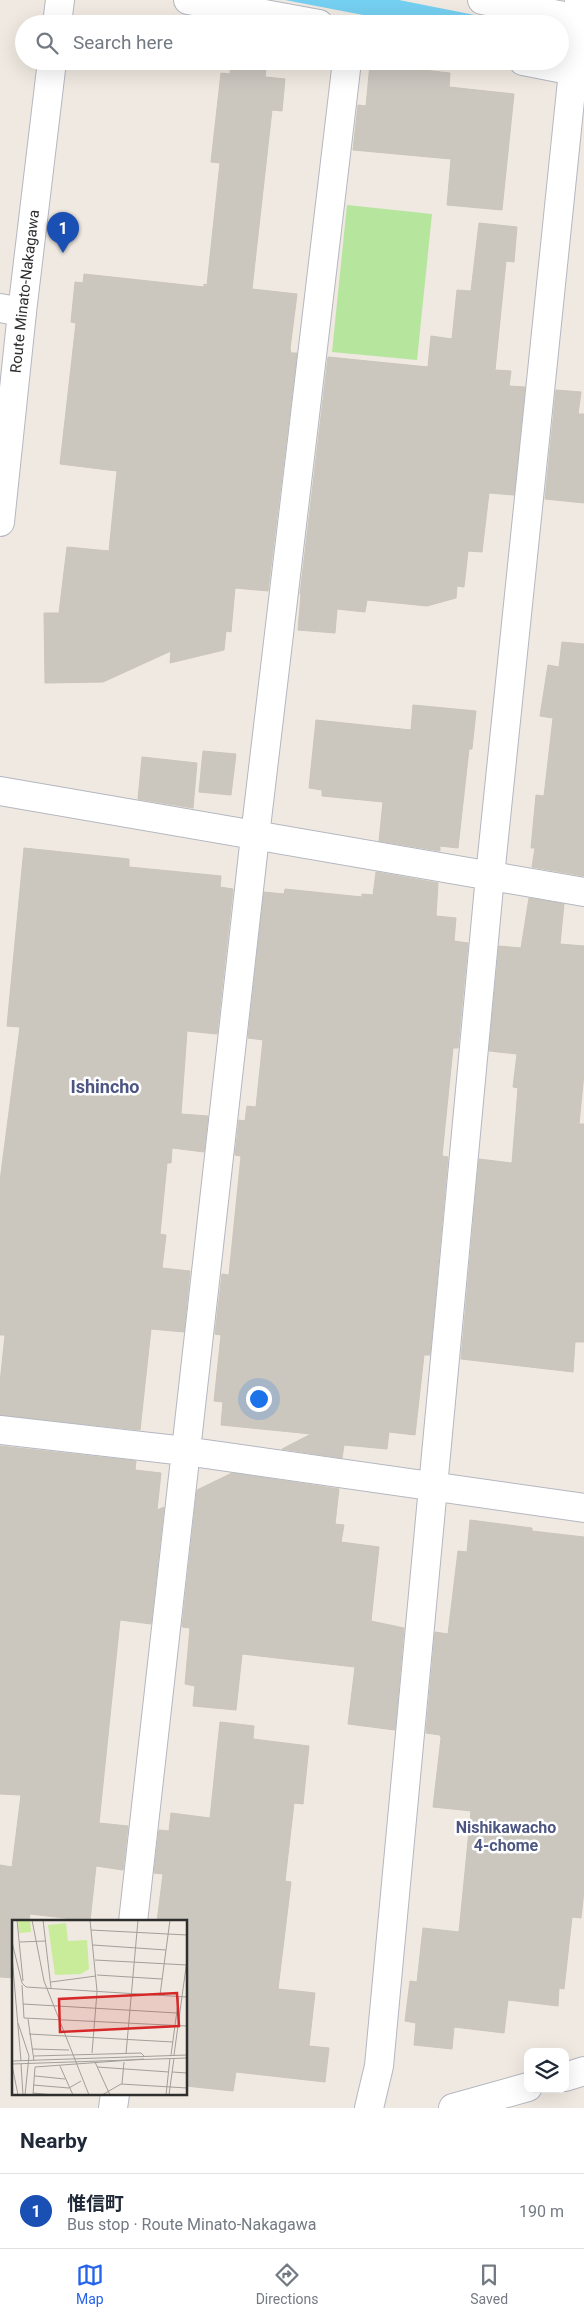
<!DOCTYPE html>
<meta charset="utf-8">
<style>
body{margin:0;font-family:Roboto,"Noto Sans JP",sans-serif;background:#f2f2f3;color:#1f2937}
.controls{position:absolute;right:15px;bottom:15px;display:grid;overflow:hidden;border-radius:10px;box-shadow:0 5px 20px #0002}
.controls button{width:45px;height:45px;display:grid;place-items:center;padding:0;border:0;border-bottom:1px solid #e0e1e3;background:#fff;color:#1f2937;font:25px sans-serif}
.you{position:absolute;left:258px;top:1398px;width:18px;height:18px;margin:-12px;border:4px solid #fff;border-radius:50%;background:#1a73e8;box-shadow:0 0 0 8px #1a73e833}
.badge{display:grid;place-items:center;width:32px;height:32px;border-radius:50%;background:#2563eb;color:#fff;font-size:16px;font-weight:700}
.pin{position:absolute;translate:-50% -41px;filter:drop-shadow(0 1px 2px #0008)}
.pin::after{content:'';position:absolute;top:26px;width:18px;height:15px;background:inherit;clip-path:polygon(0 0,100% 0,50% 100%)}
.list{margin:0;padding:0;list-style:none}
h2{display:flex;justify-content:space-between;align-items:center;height:65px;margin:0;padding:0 20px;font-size:21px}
h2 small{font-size:16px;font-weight:400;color:#747a83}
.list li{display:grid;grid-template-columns:32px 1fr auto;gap:15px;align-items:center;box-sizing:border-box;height:75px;padding:0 20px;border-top:1px solid #e0e1e3}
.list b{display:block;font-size:19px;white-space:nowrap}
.list p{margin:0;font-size:16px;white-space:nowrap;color:#747a83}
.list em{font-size:16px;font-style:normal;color:#747a83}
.icon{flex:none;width:28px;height:28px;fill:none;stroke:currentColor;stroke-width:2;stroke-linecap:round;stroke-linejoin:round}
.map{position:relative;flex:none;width:584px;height:2108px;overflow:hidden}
.search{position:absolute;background:#fff;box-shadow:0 5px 20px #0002;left:15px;right:15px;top:15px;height:55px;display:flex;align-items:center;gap:12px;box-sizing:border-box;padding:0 18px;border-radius:28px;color:#747a83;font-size:19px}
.sheet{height:140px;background:#fff}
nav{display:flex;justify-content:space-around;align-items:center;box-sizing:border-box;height:70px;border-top:1px solid #e0e1e3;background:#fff;font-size:14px;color:#747a83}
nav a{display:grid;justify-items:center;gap:2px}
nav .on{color:#2563eb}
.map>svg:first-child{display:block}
.green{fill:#b6e59e}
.water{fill:#75cff0}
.building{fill:#cbc7bf;stroke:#cbc5ba}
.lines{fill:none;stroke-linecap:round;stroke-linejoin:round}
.street-casing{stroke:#b4b7c1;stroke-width:30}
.secondary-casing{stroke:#b4b7c1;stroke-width:30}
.street{stroke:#fff;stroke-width:28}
.secondary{stroke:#fff;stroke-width:28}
.labels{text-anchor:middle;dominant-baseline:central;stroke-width:5;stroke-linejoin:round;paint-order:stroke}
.street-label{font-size:15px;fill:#2e2e2e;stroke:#fff}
.neighbourhood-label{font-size:16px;font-weight:bold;fill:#4d5680;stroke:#fff}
.quarter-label{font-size:18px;font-weight:bold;fill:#4d5680;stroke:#fff}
.inset-road{fill:none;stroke:#a29e99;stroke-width:1}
.view{fill:#d62828;fill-opacity:0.15;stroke:#d62828;stroke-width:2.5}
.inset-edge{fill:none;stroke:#2e2e2e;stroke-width:2.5}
</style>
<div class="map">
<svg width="584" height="2108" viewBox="0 0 584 2108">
<rect width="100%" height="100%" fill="#efe9e1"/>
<!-- green -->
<path class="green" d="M347,205L432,214L417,360L332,352Z"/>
<!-- water -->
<path class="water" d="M285,0H399L520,24H410Z"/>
<!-- building -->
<path class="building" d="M231,61H267L265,77L285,79L282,111L272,110L252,289L297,294L290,349L291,353H297L268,591L235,588L231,632L226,631L224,650L170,663L171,651L103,682L45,683L44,613H59L67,547L109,551L117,471L60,464L76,323L71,322L75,282L83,283L84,274L204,287V284L207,285L220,163L211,162L221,73L230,74Z
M370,64L450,73L449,87L514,94L502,210L447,205L451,159L353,150L358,105L366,106Z
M479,223L517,227L514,262L506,261L495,370L511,371L509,386L525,387L514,495L489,493L482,552L468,551L464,587L457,586L456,598L427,606L367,600L365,612L337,609L335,633L298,630L301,594H300L328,357L428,367L431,336L452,339L457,290L471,291Z
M556,390L581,392L578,414H584V503L545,499Z
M562,642L584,644V876L532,867L535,848H531L536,795L544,796L553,718L540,716L548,665L559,667Z
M413,705L476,711L472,749H469L458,848L440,846V851L379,841L383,802L322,796V790L309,788L316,720L411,730Z
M203,751L236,754L231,795L199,792Z
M142,757L197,763L193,808L138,799Z
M24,848L129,859V867L221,876L220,887L233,889L217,1034L187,1031L181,1114L208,1116L204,1152L172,1148L171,1163H167L160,1234L166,1235L162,1268L190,1271L184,1332L151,1329L140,1430L0,1415V1383L5,1335H0V1181L20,1027L7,1026Z
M376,872L438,883L436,916L456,918L454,941L468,943L458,1048H453L442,1156L448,1157L430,1355H424L415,1435L389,1432L387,1449L344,1445L342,1458L282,1449L311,1434L221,1425L223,1402L214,1401L221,1335L215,1334L222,1274L229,1275L241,1156L235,1155L239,1120L245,1121L247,1106L256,1107L263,1040L248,1038L264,892L284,894L285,889L362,897V894L373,895Z
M529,898L564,904L560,944L584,946V1073L579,1124H584V1342H575L573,1372L461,1359L479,1159L512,1163L518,1088L513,1087L517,1054L489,1051L499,946L521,948Z
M0,1446L136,1461L135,1470L161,1473L157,1510L164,1507L151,1624L120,1620L99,1823L128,1826L123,1870L96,1866L90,1921L30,1914L29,1922H14V1978L0,1977V1865L12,1867L21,1795L0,1794Z
M232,1473L339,1489L335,1524L344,1525L341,1542L379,1547L371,1621L404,1628L395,1730L348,1724L355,1667L242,1654L236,1710L193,1706L195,1686L185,1684L190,1628L182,1627L197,1490Z
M470,1520L532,1528V1531L584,1537V1890L581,1918L572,1917L564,1989L559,1988L558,2006L508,2000L504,2033L454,2027L452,2049L414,2045L416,2023L405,2021L410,1981L417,1982L423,1928L459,1932L471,1811L433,1807L441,1738L440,1735L426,1733L435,1632L448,1634L458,1551L467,1552Z
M220,1722L254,1726L253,1739L309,1746L303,1804L294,1803L285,1881L291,1882L278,1989L315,1993L309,2046L329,2048L325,2082L236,2072L233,2091L186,2086V1922H157L163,1874L154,1873L159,1830L169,1831L171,1813L210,1818Z"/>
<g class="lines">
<defs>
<path id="street" d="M188,0L319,24
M482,0L584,20
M523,61L584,73
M0,308L22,312
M0,791L584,892
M0,1430L185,1451L584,1508
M133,1922L255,836L347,61
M113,2108L115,2094
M369,2108L379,2066L490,876L573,71L579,0"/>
<g id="secondary">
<path d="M57,24L60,0"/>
<path id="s1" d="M0,522L22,312L52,61"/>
<path d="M565,2077L584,2071"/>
<path d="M453,2108L528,2087"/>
</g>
</defs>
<!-- street casing -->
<use href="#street" class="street-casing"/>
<!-- secondary casing -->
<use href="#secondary" class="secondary-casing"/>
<!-- street -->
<use href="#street" class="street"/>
<!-- secondary -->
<use href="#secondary" class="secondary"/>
</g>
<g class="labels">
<!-- street labels -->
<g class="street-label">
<text stroke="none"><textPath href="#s1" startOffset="232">Route Minato-Nakagawa</textPath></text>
</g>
<!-- neighbourhood labels -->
<g class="neighbourhood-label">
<text x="506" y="1827">Nishikawacho<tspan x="506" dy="18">4-chome</tspan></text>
</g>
<!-- quarter labels -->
<g class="quarter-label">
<text x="105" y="1086">Ishincho</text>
</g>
</g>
<!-- overview -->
<g transform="translate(12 1920)">
<rect width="175" height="175" fill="#efe9e1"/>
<path d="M6,0H18L19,12L7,13ZM54,3L56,21L75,20L77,49L69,54L43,55L36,5Z" fill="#c9ec9a"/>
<path class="inset-road" d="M5,0L11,61M20,0L32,61L77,175M31,0L39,68M78,0L85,71M79,10L175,15M0,22L10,63L14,67L175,77M8,22L34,21M81,25L154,30M0,36L9,141M83,40L175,45M85,55L150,59M39,62L84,56M10,65L12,98L175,106M148,75L158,0M11,84L165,93M0,90V140M16,99L22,141M6,103L17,136L13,175M17,114L161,122M20,129L57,130M80,133L85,72M114,134L126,0M159,135L167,76M162,135L175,40M22,136L129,133L132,136M0,141L175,135M83,142L98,175M0,144L175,138M9,144L11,175M0,145L6,175M48,146L61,175M23,147L132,139M85,147L157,152M160,152L175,153M23,156L53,159M110,164L112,142M21,165L57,168L69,161M21,173L42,175M21,175L23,147M90,175L109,164L175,168M154,175L158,138M157,175L162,138"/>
<path class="view" d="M165,73L167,106L48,112L47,79Z"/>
<rect width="175" height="175" class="inset-edge"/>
</g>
</svg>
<div class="controls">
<button><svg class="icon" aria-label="layers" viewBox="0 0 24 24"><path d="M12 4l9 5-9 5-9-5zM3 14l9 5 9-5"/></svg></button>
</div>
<div class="you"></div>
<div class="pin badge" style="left:63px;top:253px;background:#1a4fb4">1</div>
<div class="search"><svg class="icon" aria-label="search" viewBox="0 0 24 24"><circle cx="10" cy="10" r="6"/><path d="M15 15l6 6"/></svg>Search here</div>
</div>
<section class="sheet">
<h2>Nearby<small></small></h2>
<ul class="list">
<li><span class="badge" style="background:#1a4fb4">1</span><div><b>惟信町</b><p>Bus stop · Route Minato-Nakagawa</p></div><em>190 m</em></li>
</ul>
</section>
<nav>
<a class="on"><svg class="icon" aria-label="map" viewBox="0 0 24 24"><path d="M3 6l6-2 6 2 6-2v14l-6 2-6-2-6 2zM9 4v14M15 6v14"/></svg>Map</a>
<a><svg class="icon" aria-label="directions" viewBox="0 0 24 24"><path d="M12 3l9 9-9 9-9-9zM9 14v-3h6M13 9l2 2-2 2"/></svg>Directions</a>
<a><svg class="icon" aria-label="saved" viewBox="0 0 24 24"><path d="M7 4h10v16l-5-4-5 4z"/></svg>Saved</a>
</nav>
